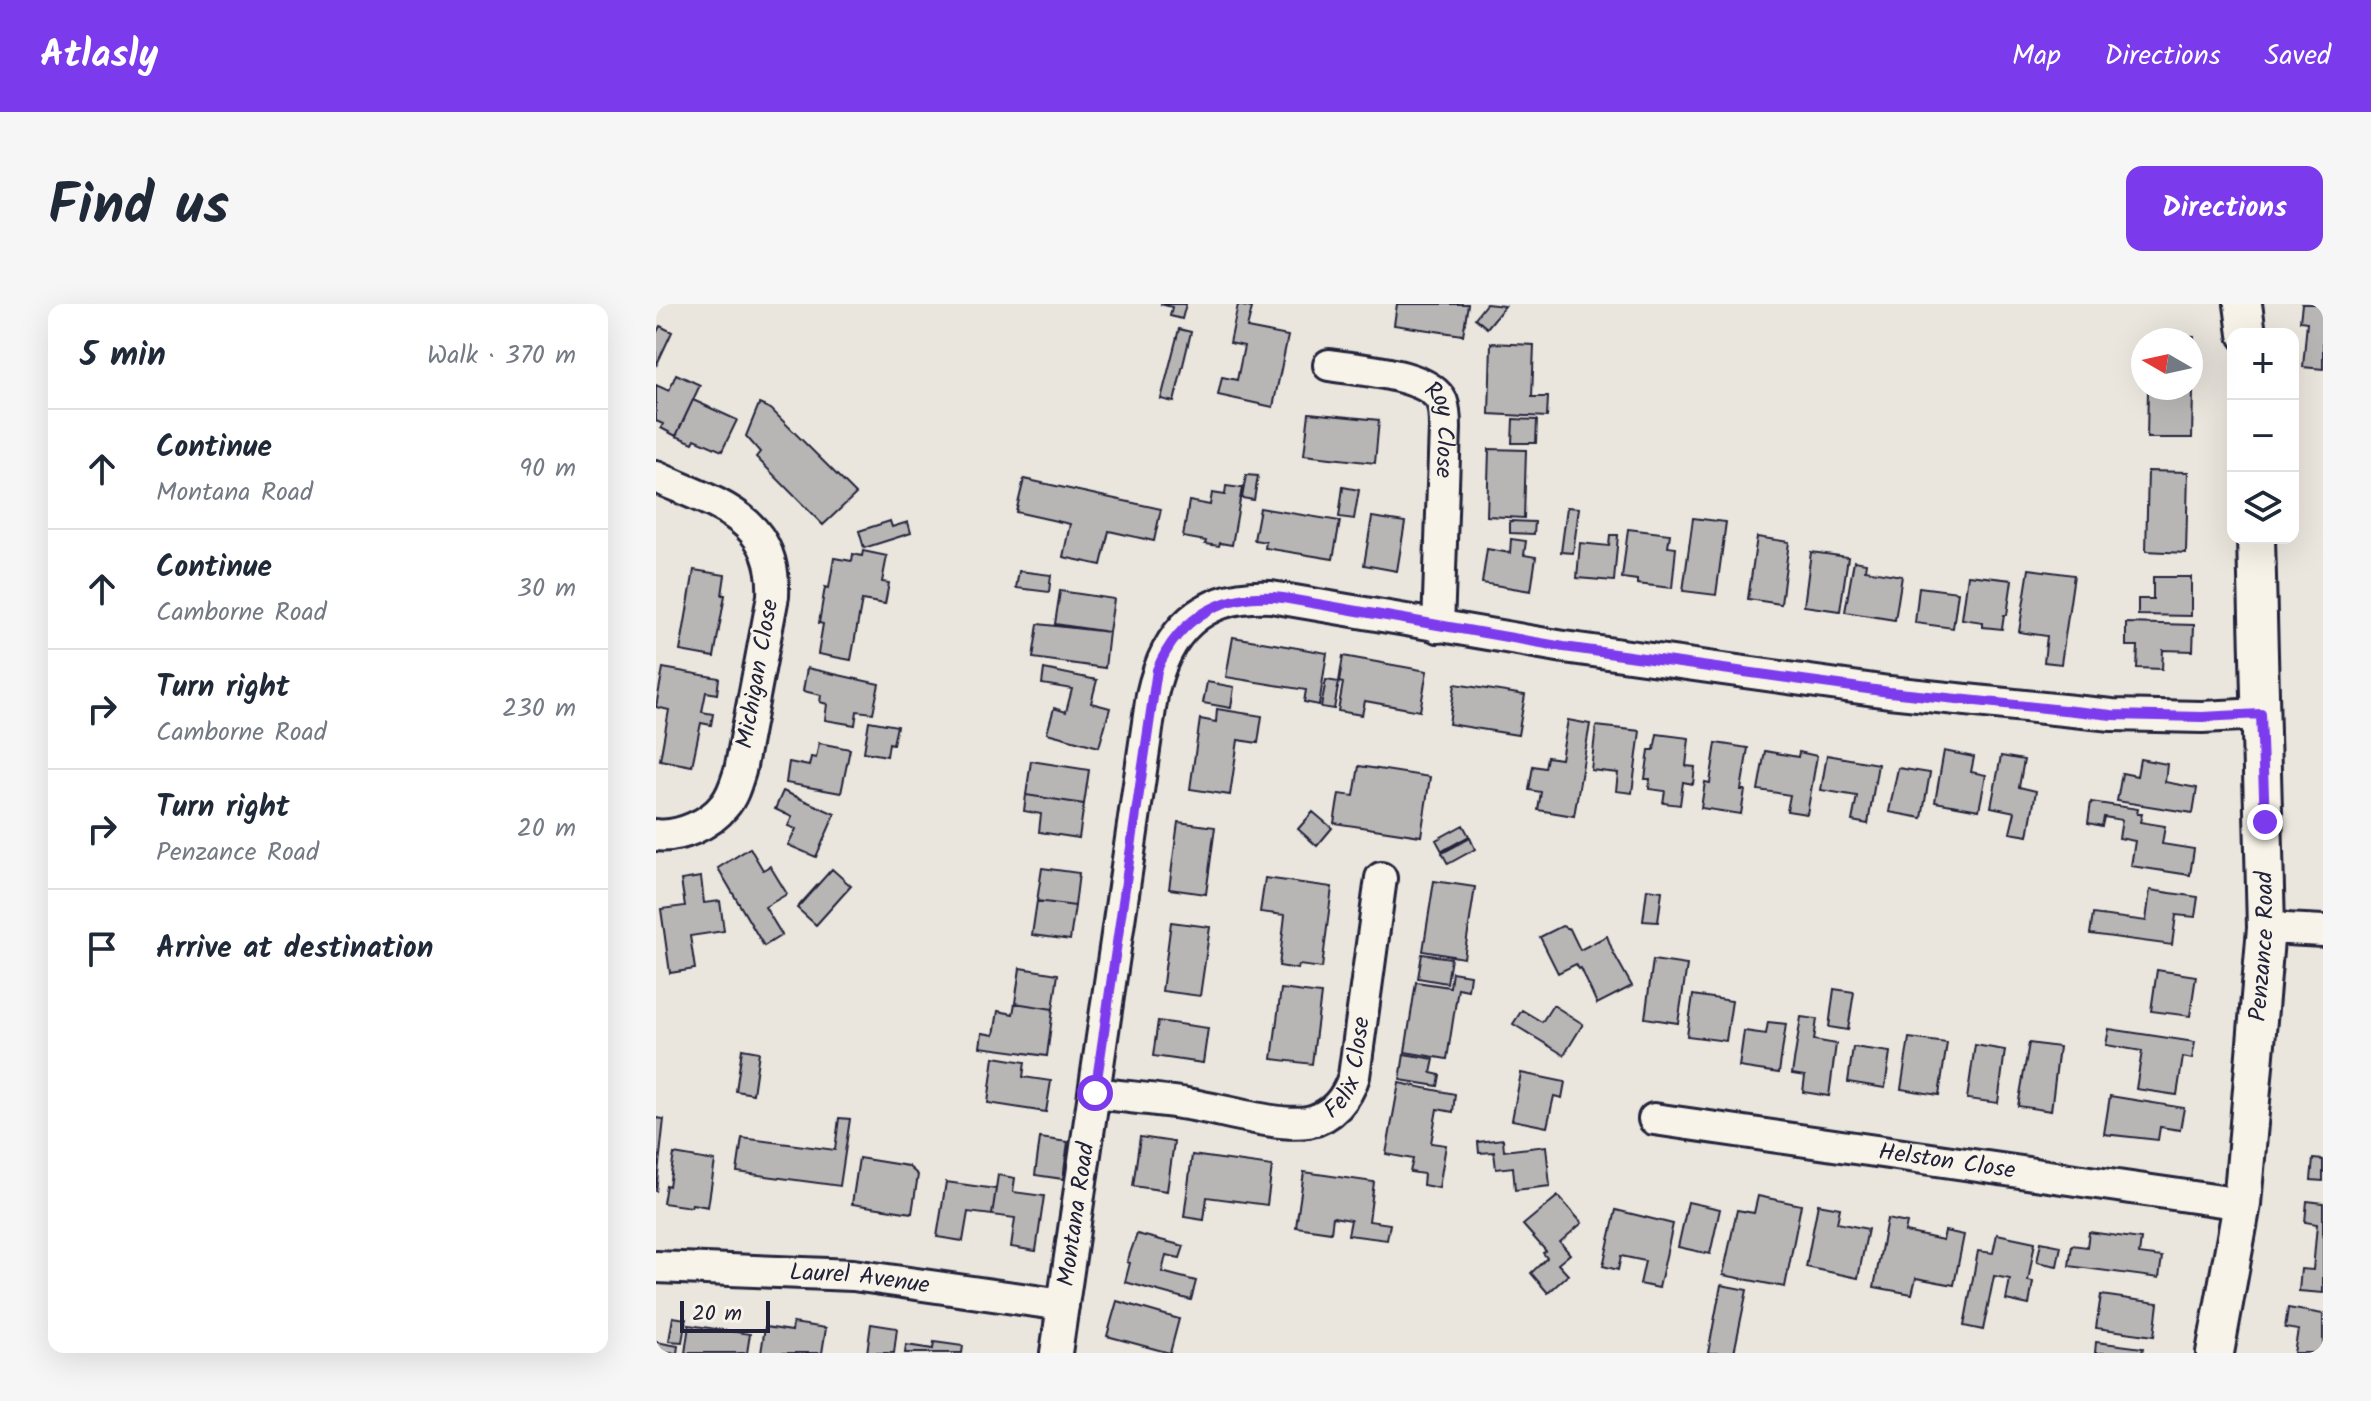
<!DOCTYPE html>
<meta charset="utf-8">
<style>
body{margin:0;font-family:Kalam,sans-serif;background:#f6f6f7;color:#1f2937}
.controls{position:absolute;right:24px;top:24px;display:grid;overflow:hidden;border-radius:16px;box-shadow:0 8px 32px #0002}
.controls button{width:72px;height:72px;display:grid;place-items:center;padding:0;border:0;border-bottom:2px solid #e0e1e3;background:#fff;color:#1f2937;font:40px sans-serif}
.compass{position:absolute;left:1475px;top:24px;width:72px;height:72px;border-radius:50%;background:#fff;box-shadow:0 8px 32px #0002;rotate:279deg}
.scale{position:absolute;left:24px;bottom:20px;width:90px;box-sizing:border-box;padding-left:8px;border:4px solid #22223b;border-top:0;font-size:22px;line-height:28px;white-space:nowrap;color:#22223b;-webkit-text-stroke:6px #f7f3e8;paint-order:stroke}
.stop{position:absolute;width:24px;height:24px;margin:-18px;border:6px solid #7c3aed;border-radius:50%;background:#fff}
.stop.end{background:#7c3aed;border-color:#fff;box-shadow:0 2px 8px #0008}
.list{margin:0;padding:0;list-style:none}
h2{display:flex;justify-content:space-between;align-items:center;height:104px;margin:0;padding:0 32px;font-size:34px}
h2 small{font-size:26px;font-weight:400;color:#747a83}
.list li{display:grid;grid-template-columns:52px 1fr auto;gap:24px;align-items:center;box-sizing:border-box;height:120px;padding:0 32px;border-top:2px solid #e0e1e3}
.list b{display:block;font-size:30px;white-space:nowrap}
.list p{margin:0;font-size:26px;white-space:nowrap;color:#747a83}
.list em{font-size:26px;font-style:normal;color:#747a83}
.icon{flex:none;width:44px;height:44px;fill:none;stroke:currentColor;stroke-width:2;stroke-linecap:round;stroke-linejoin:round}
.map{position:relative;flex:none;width:1667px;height:1049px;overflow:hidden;border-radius:16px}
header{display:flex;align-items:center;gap:48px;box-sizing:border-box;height:112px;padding:0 40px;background:#7c3aed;color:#fff}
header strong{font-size:38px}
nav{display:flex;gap:44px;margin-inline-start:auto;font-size:28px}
.intro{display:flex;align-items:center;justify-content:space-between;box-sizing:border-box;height:192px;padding:0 48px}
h1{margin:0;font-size:56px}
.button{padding:20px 36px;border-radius:16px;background:#7c3aed;color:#fff;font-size:28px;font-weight:700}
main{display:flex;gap:48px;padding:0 48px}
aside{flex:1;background:#fff;border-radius:16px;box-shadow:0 8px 32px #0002}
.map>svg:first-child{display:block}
.building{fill:#b8b6b5;stroke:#22223b;stroke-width:2}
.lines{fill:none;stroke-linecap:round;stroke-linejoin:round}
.minor-casing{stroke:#22223b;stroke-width:36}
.tertiary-casing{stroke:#22223b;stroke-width:42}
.minor{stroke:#f7f3e8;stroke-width:30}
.tertiary{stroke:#f7f3e8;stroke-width:36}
.route{stroke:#7c3aed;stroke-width:10}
.labels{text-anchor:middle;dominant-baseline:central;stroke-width:6;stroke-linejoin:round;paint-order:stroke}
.street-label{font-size:24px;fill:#22223b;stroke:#f7f3e8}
</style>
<header>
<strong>Atlasly</strong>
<nav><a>Map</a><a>Directions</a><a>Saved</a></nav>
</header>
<div class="intro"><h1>Find us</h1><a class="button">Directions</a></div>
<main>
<aside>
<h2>5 min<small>Walk · 370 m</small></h2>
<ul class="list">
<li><svg class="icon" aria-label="ahead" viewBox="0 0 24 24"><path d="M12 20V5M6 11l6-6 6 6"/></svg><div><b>Continue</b><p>Montana Road</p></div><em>90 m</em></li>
<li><svg class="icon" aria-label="ahead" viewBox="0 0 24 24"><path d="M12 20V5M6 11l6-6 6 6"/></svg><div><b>Continue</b><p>Camborne Road</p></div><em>30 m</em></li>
<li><svg class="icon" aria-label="right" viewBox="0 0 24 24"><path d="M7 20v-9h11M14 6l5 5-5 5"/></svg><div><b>Turn right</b><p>Camborne Road</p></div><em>230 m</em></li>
<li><svg class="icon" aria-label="right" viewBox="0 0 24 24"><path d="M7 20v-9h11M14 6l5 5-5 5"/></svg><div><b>Turn right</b><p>Penzance Road</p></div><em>20 m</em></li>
<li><svg class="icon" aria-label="arrive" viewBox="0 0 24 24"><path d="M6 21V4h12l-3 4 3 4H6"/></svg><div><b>Arrive at destination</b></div></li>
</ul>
</aside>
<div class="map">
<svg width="1667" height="1049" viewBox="0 0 1667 1049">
<rect width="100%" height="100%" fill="#eae6de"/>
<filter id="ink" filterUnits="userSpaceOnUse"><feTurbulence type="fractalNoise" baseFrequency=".0125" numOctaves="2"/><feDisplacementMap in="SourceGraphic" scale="16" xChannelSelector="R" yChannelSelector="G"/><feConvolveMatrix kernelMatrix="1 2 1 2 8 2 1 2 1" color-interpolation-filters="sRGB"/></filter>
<g filter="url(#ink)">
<!-- building -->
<path class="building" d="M504,0H530L526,15L514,12L516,3Z
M741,0H812L807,31L738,21Z
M830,0L849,2L831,24L819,14Z
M1646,0H1667V65L1647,63L1651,18L1644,17Z
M582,1L596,4L591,24L632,32L617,103L562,91L566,73L581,76L588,42L574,39Z
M4,22L16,28L0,62V30Z
M523,25L535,28L518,98L505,95Z
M1493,32L1538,33L1537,80H1535V36H1493Z
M835,39L878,41L876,93H892L891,113L833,110Z
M20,70L44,81L20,132L5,124L7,120L0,117V81L13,87Z
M1492,86L1537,87L1536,134H1491Z
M37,96L81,116L66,147L39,135L37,139L20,132Z
M103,100L115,105L200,190L167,221L100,153L104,148L90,132Z
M653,109L723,116L719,159L648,151Z
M857,115L881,116L880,139H856Z
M833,145L870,146L868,214L831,212Z
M1492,167L1532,168L1530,249L1490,247Z
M590,171L602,172L598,196L586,194Z
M368,175L505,205L498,237L453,227L445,261L407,253L414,220L360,208Z
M570,182L586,184L576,241L564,239L563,242L549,240L550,237L527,233L533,197L554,201L556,189L569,191Z
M687,183L703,186L698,215L683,213Z
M911,203L923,204L917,249L905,248Z
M604,204L684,217L677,255L609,244L610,238L598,236Z
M716,213L749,218L741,267L708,261Z
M1037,214L1070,218L1060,291L1027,287Z
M234,217L236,223L252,218L255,229L208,244L203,227Z
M854,217L879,218L878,230L854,229Z
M972,225L1014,230L1012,243L1020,244L1016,284L981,280V276L966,274Z
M954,231H962L958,277L921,274L924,239L953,242Z
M1101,233L1133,238L1125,300L1092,295Z
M855,235L870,237L868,251L880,253L875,287L826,279L831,245L854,249Z
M207,247L231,252L226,278L233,279L229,300L206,296L195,356L162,350L167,320L163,319L169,283L173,284L178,254L196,257L197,250L206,252Z
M1155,248L1192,253L1184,307L1148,302Z
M1198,257L1210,259L1209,266L1246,272L1239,316L1189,308Z
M1373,265L1418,271L1405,360L1388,358L1391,332L1363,328Z
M38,266L69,271L66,291H69L58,353L24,347Z
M363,267L395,271L393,288L360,284Z
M1312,271L1356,276L1351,311H1348L1346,325L1327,323V318L1306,315Z
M1497,273H1535V312L1482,311V295H1497Z
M1263,283L1302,288L1297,324L1259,319Z
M404,287L458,295L453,328L399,320Z
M1470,319L1538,321L1537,347L1507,346L1506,365L1481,364L1482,342H1470Z
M382,320L453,328L449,364L377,354Z
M577,333L671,349L663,401L648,398L650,386L570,373Z
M687,352L771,367L764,407L709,397L706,411L682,407L687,379L683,378Z
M7,364L63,374L61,390L50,388L46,408L57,410L55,421L45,419L36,462L4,456L13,406L0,403Z
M151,364L223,380L217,409L201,407L199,421L169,416L171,400L164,398L165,391L147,387Z
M388,365L441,376L435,399L454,404L443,443L391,429L398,404L410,408L416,385L386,380Z
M670,376L683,378L678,405L665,403Z
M551,378L578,383L575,404L547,399Z
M799,380L869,391L862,431L793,420Z
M561,405L606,412L602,439L582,436L574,491L534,485L544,415L560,418Z
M912,416L934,420L918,512L882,506L885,488L873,486L877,462L889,464L891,453L905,455Z
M213,417L241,422L237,440L233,439L231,452L208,448Z
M940,422L984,427L976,489L960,487L962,469L935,466Z
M1001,430L1033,434L1030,462L1039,463L1037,480L1027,478L1024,501L1007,499L1009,487L993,485L994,475H989L993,446H998Z
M163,439L194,445L185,489L130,479L133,458L153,462L155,453L160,454Z
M1060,439L1092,444L1085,486H1089L1085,510L1045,504L1049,478L1054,479Z
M1109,447L1142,453L1143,448L1161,452L1151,510L1131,507L1134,491L1102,486Z
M1288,447L1318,453L1315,468L1330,471L1323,506L1279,498Z
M1171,451L1222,460L1212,520L1196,517L1201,492L1165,486Z
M1345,452L1368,456L1363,483L1380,487L1372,532L1354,529L1359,508L1335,503Z
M1484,455L1511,460L1509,478L1541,484L1537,509L1461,497L1466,469L1481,472Z
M375,457L433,466L428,500L370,491Z
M703,462L774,473L765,532L678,519L683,490L698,492Z
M1242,464L1274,469L1266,514L1233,508Z
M127,487L179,510L160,553L132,541L140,525L132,522L136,513L119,505Z
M370,491L428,500L423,534L383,528L385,510L368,507Z
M1435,498L1482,505L1481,510H1486L1484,518L1509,522L1506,540L1538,545L1534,571L1475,562L1479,537L1463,534L1466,516L1448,513L1446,522L1432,519Z
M657,508L676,524L661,542L642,525Z
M522,518L559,523L550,590L513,585Z
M807,521L813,532L786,547L780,536Z
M814,534L819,545L792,560L786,549Z
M94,544L107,566L114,562L131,590L109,603L126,631L108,642L62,564Z
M386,564L423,569L419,602L381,597Z
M176,565L195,582L160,621L141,604Z
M45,573L48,599L64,597L68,627L34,632L39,665L14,669L5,605L29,602L25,576Z
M609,574L676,583L666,664L643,661L642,665L623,662L629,611L604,608Z
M778,577L819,583L808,654L767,647Z
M991,585L1006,587L1002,618L987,617Z
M1494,586L1542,593L1539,613L1520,611L1516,641L1434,630L1437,610L1490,617Z
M381,597L419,602L414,636L376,631Z
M515,618L554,623L544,692L506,687Z
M906,622L914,625L924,646L951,632L957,648L976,682L941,700L925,664L923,665L920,660L902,669L884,633Z
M766,650L795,654L791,679L762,674Z
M997,656L1031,661L1022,719L989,714Z
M364,664L402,670L397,705L359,699Z
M1501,666L1540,672L1534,712L1495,707Z
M796,668L814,671L812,686L802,684L791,755L749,748L760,678L794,683Z
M625,685L665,690L656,760L616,755Z
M1178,685L1198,688L1192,726L1173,723Z
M1037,691L1076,697L1070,737L1031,732Z
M359,699L397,705L391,752L324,743L326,729L338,731L342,707L357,710Z
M897,701L927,720L908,751L857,720L866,706L886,718Z
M1145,713L1161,715L1158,736L1180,740L1173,792L1147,788L1149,772L1136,770Z
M502,717L552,724L547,759L497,752Z
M1112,718L1130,720L1123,769L1083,763L1088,727L1110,730Z
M1453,725L1539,738L1536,755L1527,753L1521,791L1480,785L1486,747L1450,741Z
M1253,734L1291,739L1283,791L1245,785Z
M1373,739L1403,743L1395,807L1362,802Z
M1319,741L1349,746L1342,799L1311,795Z
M1197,743L1234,748L1229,784L1192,778Z
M86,745L103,748L97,790L80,787Z
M748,750L778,755L775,769L784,771L782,782L744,776Z
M338,753L369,758L367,773L395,777L390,808L332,799Z
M865,769L909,778L906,794L898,792L891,823L856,816Z
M743,779L799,790L797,808L781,805L775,839L790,841L783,884L767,881L768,870L754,868L757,855L730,850Z
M1454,792L1528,804L1524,826L1504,823L1502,836L1448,830Z
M0,814L8,815L0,888Z
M183,814L194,815L184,882L81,868L86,834L179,846Z
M484,833L518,838L511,887L477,882Z
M384,834L412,838L407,875L379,871Z
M847,835L848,847L890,842L894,882L859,886L857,863L840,865L838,848L823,849L822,838Z
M18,850L59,857L52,903L36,900L35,903L7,899L10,881L13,882Z
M536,851L616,862L611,901L551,893L548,916L528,913Z
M203,854L252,862L262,871L256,909L196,900Z
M1657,855L1667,856V877L1655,876Z
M648,868L718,878L713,917L734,920L731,936L692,931L695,916L677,913L675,928L640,923Z
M342,871L359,874L357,888L388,892L380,947L355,943L359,914L336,911Z
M290,878L340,885L336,911L312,908L307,937L281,933Z
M902,892L926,919L904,938L914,950L902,960L912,971L892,989L875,969L891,954L887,949L890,947L867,921Z
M1102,892L1145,901L1129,983L1067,971L1081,906L1098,909Z
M1651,897L1667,899V989L1643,987L1645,965L1657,966L1661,920L1649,918Z
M1032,898L1064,905L1054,950L1022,943Z
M1162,900L1184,904L1181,919L1212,925L1202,974L1150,963Z
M960,906L1017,920L1003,984L984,980L989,957L965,952L962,966L947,962Z
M1231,915L1251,919L1249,928L1287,936L1289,927L1308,931L1298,981L1260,974L1256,990L1218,983Z
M1433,928L1485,935L1483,950L1506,953L1503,974L1413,962L1416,941L1431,943Z
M481,930L528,942L524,954L510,951L506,968L540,977L535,996L469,978L474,959L471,958Z
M1341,930L1379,938L1372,977L1377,978L1373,1001L1350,996L1354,975L1338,972L1327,1026L1308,1022L1322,947L1337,949Z
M1385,938L1405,942L1401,962L1381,958Z
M1065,981L1091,986L1078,1049H1052Z
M1445,991L1502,999L1498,1032L1440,1024Z
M461,997L523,1015L514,1049L451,1032Z
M1632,1004L1667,1010V1049H1638L1642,1026L1629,1024Z
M17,1013L30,1015L26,1038L13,1037Z
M137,1019L170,1024L166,1049H105L109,1023L136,1027Z
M215,1020L241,1024L238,1049H211Z
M33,1021L94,1030L91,1049H29Z
M0,1038L22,1042L21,1049H0Z
M278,1038L307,1042L306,1049H249L250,1041L277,1045Z
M1440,1038L1487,1044L1486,1049H1439Z"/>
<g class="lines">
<defs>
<g id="minor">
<path id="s1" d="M673,61C702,66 773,69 786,98C789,106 789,115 789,124L782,323"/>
<path d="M0,173C59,200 121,213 117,292L84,467C80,479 77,492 68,502C54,520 23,534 0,531"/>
<path d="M1610,624L1667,627"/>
<path id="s2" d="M439,789C469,793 500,795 531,800C564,805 621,823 652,818C676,813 691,794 698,772L725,574"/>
<path id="s3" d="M998,815L1586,900"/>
<path id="s4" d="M0,963L197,971L407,1001"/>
<path id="s5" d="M400,1049L496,391C510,327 546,289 615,293L908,343L1233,388L1456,411L1546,413L1605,410"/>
</g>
<g id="tertiary">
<path d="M1587,0L1591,30"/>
<path id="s6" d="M1559,1049L1586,900L1610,624L1600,234"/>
</g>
</defs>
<!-- minor casing -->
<use href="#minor" class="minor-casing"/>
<!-- tertiary casing -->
<use href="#tertiary" class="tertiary-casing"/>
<!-- minor -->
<use href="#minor" class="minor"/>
<!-- tertiary -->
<use href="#tertiary" class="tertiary"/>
</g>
</g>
<g class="lines" filter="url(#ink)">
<!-- route -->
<path class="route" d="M439,789L501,366C523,312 570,287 627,294L908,343L1233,388L1456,411L1546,413L1605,410L1609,518"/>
</g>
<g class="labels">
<!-- street labels -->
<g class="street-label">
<text stroke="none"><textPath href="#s1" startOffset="150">Roy Close</textPath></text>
<text transform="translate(102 370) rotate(-80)">Michigan Close</text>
<text stroke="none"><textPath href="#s6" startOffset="410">Penzance Road</textPath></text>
<text stroke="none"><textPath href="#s2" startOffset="290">Felix Close</textPath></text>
<text stroke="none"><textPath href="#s3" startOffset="296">Helston Close</textPath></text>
<text stroke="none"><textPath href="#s5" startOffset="140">Montana Road</textPath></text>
<text stroke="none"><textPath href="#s4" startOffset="204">Laurel Avenue</textPath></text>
</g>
</g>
</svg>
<div class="controls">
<button>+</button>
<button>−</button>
<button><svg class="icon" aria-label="layers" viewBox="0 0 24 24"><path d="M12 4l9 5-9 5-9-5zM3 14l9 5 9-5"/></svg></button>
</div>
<svg class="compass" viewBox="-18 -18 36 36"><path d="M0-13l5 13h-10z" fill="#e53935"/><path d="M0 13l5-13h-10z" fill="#747a83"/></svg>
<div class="scale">20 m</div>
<div class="stop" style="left:439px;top:789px"></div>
<div class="stop end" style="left:1609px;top:518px"></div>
</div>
</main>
